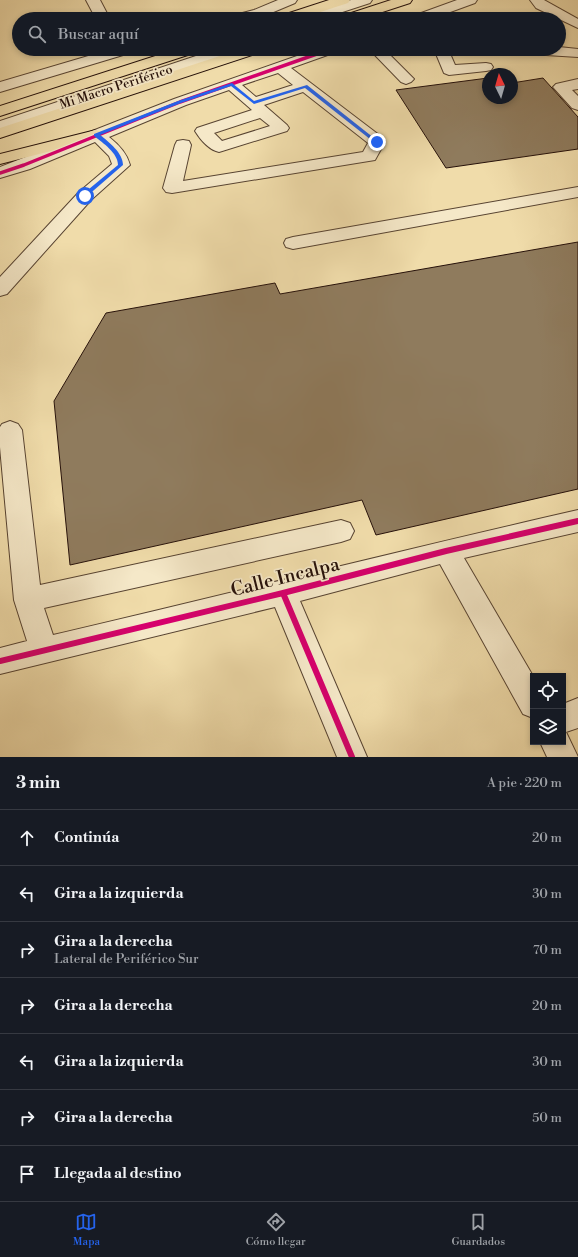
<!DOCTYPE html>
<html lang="es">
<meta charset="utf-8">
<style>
body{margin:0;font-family:"Libre Bodoni",serif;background:#20242c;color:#f1f3f6}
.controls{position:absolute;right:12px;bottom:12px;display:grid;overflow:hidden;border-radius:0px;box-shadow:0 2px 6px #0003}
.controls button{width:36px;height:36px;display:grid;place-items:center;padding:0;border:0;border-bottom:1px solid #363941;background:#171b24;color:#f1f3f6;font:20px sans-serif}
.compass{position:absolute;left:482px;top:68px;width:36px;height:36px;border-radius:50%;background:#171b24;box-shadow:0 2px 6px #0003;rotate:355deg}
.stop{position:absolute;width:12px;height:12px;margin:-9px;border:3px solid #2563eb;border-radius:50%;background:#fff}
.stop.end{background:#2563eb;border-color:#fff;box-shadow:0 1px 4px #0008}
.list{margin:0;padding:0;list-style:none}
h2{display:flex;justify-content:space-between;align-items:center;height:52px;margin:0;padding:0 16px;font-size:17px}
h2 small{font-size:13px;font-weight:400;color:#9ea1a6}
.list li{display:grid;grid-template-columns:26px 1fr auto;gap:12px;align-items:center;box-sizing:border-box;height:56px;padding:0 16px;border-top:1px solid #363941}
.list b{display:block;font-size:15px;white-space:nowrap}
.list p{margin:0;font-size:13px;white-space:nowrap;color:#9ea1a6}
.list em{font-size:13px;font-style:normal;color:#9ea1a6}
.icon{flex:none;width:22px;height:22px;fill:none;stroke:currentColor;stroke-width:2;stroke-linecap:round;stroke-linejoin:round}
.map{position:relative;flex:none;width:578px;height:757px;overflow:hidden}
.search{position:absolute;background:#171b24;box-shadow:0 2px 6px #0003;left:12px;right:12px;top:12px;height:44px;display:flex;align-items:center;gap:10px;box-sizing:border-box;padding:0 14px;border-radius:22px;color:#9ea1a6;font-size:15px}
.sheet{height:444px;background:#171b24}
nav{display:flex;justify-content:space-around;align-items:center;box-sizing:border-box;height:56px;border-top:1px solid #363941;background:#171b24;font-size:11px;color:#9ea1a6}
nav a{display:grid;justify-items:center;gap:2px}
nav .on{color:#2563eb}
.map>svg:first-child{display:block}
.building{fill:#8f7b5d;stroke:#26110a}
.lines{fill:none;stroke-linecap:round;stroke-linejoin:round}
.minor-casing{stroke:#584432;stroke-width:2}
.highway-casing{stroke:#26110a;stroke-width:2}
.minor{fill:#f5e8c8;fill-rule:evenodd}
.highway{fill:#f0dcaa;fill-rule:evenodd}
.cycleway-far1-casing{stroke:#f5e8c8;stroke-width:5.5}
.cycleway-casing{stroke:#f5e8c8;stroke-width:8}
.cycleway-far1{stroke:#d6006c;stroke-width:3.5}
.cycleway{stroke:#d6006c;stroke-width:6}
.route{fill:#2563eb}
.labels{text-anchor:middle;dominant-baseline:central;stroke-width:3.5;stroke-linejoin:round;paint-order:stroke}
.far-street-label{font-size:13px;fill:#26110a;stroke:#f5e8c8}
.near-street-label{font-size:19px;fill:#26110a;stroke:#f5e8c8}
</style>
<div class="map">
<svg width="578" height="757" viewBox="0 0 578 757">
<rect width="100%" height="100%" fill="#f0dcaa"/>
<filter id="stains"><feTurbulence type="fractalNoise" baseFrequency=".005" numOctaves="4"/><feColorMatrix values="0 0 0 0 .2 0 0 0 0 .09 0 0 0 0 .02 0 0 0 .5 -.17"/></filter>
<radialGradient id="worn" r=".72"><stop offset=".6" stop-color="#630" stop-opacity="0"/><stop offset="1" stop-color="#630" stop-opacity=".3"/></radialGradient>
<!-- building -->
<path class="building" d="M488,78V98H512V83L543,78L578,117V149L446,168L396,90Z
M578,242V489L376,535L362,500L70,565L54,401L106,313L275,283L280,294Z"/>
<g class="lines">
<defs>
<path id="minor" d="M86,0H100L110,19H96Z
M278,0H297L295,3L264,16L252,19H229L231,16L254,10Z
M351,0H372L370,3L321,19H300L302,16Z
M457,0H477L475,3L431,19H411L413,16Z
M530,0H544L578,19V28L536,8Z
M559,47L578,49V57L514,53L509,52L507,49H559Z
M112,49H135L133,52L0,92V82Z
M217,49H239L237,52L0,131V121Z
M317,49H338L336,52L291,68L383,138L385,142L375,160L172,193L166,192L163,188L175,145L177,141L183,140L189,141L191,145L183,181L363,152L368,143L303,92L264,105L287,125L289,128L287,131L219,152C209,150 200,139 195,131L197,128L252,110L229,90L186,105L109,137C118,144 127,153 130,165L91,200L7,294L0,296V277L79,192L112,164L109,156L95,142L30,169L0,178V167L174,99ZM278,73L293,85L256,97L242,85ZM260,118L270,126L222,141L214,133Z
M369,49H384L414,79L411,82L406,84L401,82Z
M434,49H448L455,65L486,63L491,64L493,67L491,70L486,71L449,75L444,73Z
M578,79V89L572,90L578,96V110L572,108L553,87L556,84Z
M578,187V197L293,249L286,247L284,243L286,239L293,237Z
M10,421L18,424L22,430L40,585L341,520L350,523L354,531L350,539L341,542L44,608L53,635C228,594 402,550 578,510V532L464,558L533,676V718L523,714L440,564L300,601L367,757H337L275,607L0,674V648L27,641L14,600L0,447V427L2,424Z
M578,698V728L566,732L578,757H547L540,742H563V704Z"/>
<path id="highway" d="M329,0H350L348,3L299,19H278L280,16Z
M391,0H412L410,3L361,19H340L342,16Z
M177,49H199L197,52L0,116V106Z
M241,49H263L261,52L0,138V128Z
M96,130L102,132L104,135L102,138L0,164V154Z"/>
</defs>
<!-- minor casing -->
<use href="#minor" class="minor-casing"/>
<!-- highway casing -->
<use href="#highway" class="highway-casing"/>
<!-- minor -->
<use href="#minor" class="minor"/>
<!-- highway -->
<use href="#highway" class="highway"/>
<defs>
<path id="cycleway-far1" d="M0,173L24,165L180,102L331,49"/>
<path id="cycleway" d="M283,593L352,757
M0,661L283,593L446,551L578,521"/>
</defs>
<!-- cycleway-far1 casing -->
<use href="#cycleway-far1" class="cycleway-far1-casing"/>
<!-- cycleway casing -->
<use href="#cycleway" class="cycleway-casing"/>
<!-- cycleway-far1 -->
<use href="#cycleway-far1" class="cycleway-far1"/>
<!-- cycleway -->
<use href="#cycleway" class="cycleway"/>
</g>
<!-- route -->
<path class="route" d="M232,83L254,101L307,85L379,142L375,143L305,88L254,104L231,86L181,103L100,135C109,142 123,153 123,165L86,197H83V194L118,165C118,153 103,143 94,136V134L178,101Z"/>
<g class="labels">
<!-- far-street labels -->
<g class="far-street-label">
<text transform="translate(116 87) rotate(-18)">Mi Macro Periférico</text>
</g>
<!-- near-street labels -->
<g class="near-street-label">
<text transform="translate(285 577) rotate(-14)">Calle Incalpa</text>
</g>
</g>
<rect width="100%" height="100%" filter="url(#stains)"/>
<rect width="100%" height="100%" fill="url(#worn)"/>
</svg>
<div class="controls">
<button><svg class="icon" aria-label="locate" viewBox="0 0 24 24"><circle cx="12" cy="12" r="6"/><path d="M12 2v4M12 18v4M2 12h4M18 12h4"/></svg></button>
<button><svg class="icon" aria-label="layers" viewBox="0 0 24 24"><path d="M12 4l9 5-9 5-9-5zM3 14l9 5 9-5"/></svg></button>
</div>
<svg class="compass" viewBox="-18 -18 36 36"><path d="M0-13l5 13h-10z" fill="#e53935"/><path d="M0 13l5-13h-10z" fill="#9ea1a6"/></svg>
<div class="stop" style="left:85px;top:196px"></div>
<div class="stop end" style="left:377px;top:142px"></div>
<div class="search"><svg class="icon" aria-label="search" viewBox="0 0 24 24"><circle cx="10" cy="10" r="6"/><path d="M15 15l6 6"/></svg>Buscar aquí</div>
</div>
<section class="sheet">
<h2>3 min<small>A pie · 220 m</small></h2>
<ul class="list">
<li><svg class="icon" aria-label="ahead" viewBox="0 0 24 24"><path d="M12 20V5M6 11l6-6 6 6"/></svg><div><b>Continúa</b></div><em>20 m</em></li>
<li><svg class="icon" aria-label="left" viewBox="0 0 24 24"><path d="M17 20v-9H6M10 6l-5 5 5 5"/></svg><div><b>Gira a la izquierda</b></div><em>30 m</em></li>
<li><svg class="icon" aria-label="right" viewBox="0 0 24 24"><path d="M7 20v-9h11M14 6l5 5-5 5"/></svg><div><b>Gira a la derecha</b><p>Lateral de Periférico Sur</p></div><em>70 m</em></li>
<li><svg class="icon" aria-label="right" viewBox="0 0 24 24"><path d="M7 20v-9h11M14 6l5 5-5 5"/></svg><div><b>Gira a la derecha</b></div><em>20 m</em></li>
<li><svg class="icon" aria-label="left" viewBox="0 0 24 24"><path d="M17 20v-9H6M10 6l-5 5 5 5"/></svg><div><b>Gira a la izquierda</b></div><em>30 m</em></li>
<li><svg class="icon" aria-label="right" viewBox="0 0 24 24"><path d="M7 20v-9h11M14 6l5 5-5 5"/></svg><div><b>Gira a la derecha</b></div><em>50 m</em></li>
<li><svg class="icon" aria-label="arrive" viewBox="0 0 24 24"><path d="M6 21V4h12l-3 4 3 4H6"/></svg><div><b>Llegada al destino</b></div></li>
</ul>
</section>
<nav>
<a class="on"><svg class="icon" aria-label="map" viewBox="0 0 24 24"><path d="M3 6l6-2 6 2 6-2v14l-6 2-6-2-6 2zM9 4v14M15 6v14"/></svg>Mapa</a>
<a><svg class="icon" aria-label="directions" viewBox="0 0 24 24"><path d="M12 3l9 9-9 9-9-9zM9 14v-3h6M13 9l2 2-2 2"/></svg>Cómo llegar</a>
<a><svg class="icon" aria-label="saved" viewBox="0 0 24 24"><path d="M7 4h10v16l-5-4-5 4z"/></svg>Guardados</a>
</nav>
